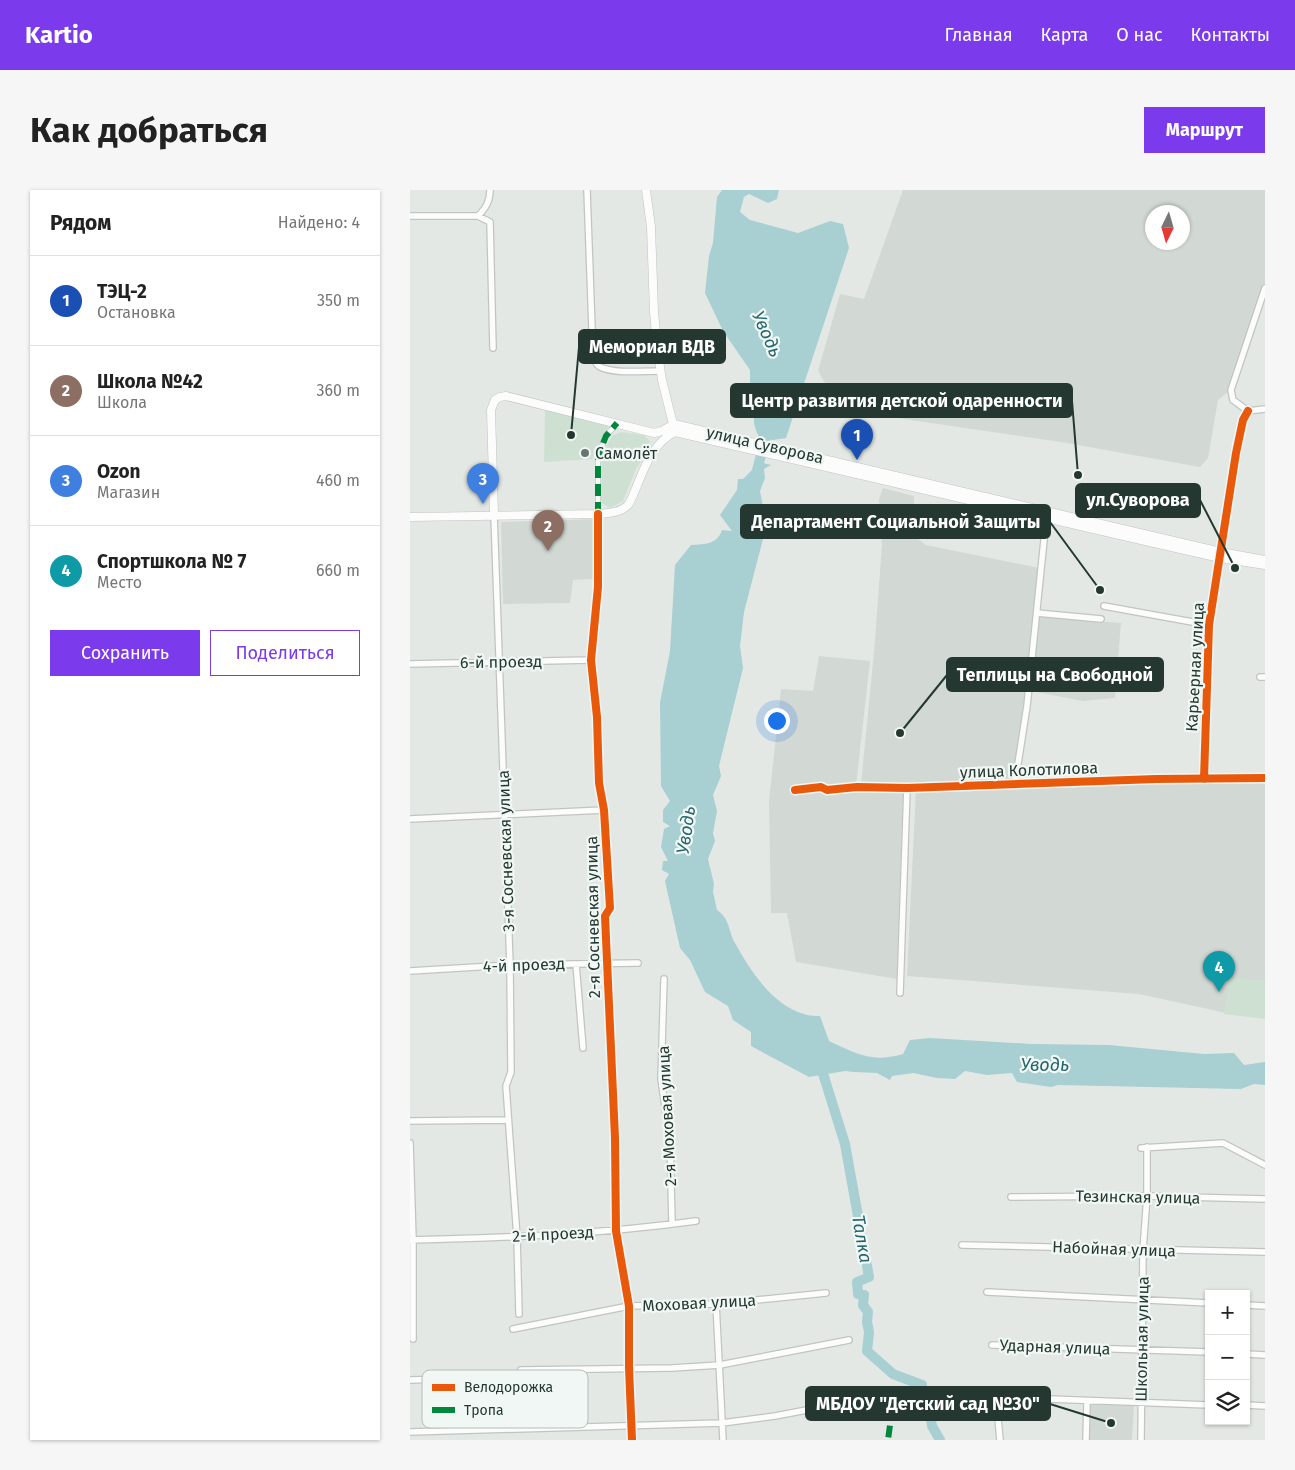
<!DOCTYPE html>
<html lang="ru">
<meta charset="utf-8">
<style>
body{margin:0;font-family:"Fira Sans",sans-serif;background:#f6f6f6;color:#222}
.controls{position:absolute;right:15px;bottom:15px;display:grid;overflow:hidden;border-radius:0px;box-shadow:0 1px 4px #0004}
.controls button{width:45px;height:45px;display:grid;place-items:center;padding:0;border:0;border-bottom:1px solid #e0e0e0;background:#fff;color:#222;font:25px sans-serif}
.compass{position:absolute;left:735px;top:15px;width:45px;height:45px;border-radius:50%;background:#fff;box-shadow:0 1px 4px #0004;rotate:185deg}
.you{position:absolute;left:366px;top:530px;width:18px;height:18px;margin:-12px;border:4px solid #fff;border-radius:50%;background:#1a73e8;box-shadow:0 0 0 8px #1a73e833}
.badge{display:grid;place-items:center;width:32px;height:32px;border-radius:50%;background:#7c3aed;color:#fff;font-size:16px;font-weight:700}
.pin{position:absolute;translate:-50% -41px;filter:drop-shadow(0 1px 2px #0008)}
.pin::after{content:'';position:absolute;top:26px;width:18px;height:15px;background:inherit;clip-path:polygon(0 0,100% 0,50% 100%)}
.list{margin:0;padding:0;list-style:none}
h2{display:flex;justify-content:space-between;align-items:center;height:65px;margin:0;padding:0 20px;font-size:21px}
h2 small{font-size:16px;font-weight:400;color:#767676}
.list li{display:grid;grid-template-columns:32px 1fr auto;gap:15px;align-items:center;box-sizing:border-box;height:90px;padding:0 20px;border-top:1px solid #e0e0e0}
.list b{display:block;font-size:19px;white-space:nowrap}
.list p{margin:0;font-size:16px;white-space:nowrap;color:#767676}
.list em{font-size:16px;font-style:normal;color:#767676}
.actions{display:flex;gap:10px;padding:15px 20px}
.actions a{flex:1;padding:11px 0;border:1px solid #7c3aed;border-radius:0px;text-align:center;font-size:18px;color:#7c3aed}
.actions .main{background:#7c3aed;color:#fff}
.icon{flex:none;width:28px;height:28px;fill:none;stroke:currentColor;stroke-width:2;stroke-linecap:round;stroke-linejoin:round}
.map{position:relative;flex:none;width:855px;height:1250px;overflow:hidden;border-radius:0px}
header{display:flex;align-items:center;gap:30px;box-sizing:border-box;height:70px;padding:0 25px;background:#7c3aed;color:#fff}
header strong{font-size:24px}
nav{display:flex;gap:28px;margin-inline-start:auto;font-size:18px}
.intro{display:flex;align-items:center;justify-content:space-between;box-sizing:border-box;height:120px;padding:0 30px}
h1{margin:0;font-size:35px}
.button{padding:12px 22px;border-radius:0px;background:#7c3aed;color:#fff;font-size:18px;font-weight:700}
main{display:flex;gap:30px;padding:0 30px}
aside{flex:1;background:#fff;border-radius:0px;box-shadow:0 1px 4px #0004}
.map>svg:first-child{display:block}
.built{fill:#d2d9d5;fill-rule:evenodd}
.green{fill:#cee0d2}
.water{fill:#a8cfd1}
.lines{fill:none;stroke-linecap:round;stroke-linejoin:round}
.river{stroke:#a8cfd1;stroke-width:10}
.pedestrian-casing{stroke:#c0c5c2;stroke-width:6}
.minor-casing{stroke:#c0c5c2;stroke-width:8}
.secondary-casing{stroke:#c0c5c2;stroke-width:9}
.pedestrian{stroke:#fbfcfb;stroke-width:4.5}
.minor{stroke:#fbfcfb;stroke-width:5.5}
.secondary{stroke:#fbfcfb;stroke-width:8}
.quiet{stroke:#00873e;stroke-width:6;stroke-dasharray:12 6;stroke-linecap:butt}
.cycleway-casing{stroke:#f1f7f4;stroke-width:11}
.cycleway{stroke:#e8590c;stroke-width:8}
.poi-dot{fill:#677670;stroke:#f1f7f4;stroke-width:2}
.labels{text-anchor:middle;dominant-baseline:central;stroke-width:4.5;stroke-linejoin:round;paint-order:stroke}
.street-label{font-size:16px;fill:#243831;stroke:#f1f7f4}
.poi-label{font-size:16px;fill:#243831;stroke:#f1f7f4;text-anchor:start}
.water-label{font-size:18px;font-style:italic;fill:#25666d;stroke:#f1f7f4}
.key{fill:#f1f7f4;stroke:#b4beba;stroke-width:1}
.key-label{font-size:14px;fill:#243831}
.leader{fill:none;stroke:#243831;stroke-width:2}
.callout-dot{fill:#243831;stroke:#f1f7f4;stroke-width:2}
.callout{fill:#243831;stroke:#243831;stroke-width:2}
.callout-label{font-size:18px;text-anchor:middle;font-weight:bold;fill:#fff}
</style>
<header>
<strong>Kartio</strong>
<nav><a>Главная</a><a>Карта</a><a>О нас</a><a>Контакты</a></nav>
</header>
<div class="intro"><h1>Как добраться</h1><a class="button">Маршрут</a></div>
<main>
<aside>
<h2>Рядом<small>Найдено: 4</small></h2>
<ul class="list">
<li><span class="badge" style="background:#1a4fb4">1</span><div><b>ТЭЦ-2</b><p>Остановка</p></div><em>350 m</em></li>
<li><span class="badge" style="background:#8d6e63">2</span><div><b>Школа №42</b><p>Школа</p></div><em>360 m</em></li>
<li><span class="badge" style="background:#3f7fe0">3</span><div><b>Ozon</b><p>Магазин</p></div><em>460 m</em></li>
<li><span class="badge" style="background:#0f9aa8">4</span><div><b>Спортшкола № 7</b><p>Место</p></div><em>660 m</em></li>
</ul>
<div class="actions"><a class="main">Сохранить</a><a>Поделиться</a></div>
</aside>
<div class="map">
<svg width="855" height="1250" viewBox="0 0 855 1250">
<rect width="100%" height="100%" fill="#e3e8e5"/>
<!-- built -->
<path class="built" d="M493,0H855V95L820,200L808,210L798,268L790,277L651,252L487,228L448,217L421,203L408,181L430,104L454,109ZM742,22H772V52H742Z
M473,298L504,306V346L516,355L629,378L615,516L603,591L500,595L451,594L464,462L472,355L469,309Z
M187,329L184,389L163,390L160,413L93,414L91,332Z
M629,427L711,433L705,508L673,511L626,502L622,496Z
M409,466L460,471L446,596L424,602L493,601L487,789L386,772L377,723H361L359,611L371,499L403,501Z
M855,589V801L816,823L729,804L497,786L506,599L687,592Z
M679,1214L724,1216L722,1250H678Z"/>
<!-- green -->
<path class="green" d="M135,220L199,236L182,269L134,272Z
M211,242L234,245L240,251L236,264L226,279L213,311L200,318L192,313L190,305L192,289L191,266L202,246Z
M819,787L855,791V829L814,824Z"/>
<!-- water -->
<path class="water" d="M312,0H369L367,9L358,13L339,4L334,7L330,22L340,30L388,43L420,31L433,34L439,58L376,248L363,250L349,247C343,234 341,227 350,214L340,201V180L313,141L295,103L299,66L303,53L307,7Z
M345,271L361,275L354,279L355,288L350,301L353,317L351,331L354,345L334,422L330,456L333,478L309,576L311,586L303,605L307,621L303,643L305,651L298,669L304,694L303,702L307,720C320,729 318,740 325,753C340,780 362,815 394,824C399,826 405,826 410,826L419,851C447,864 461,873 493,864L500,850L520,848L622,854L699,855L794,864L824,863L834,875L855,872V895L844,894L831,899L648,895L641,897L607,892L602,883L577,885L555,881L545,889L527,888L503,883L482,886L480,890L467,883L444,882L435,881L399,887L341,856V842L323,830L318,816L295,802L280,770L270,758L255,691L259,684L252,680L253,671H258L251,657L254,639L260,636L253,632V620L260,611L251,596L250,513L260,461L265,375L281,355C295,354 307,355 312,340L322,341L310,325L327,300L328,289H333L343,279Z"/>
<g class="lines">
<!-- river -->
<path class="river" d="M346,284L359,235
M410,874L435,954L459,1087L447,1092L448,1104L454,1105L453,1115L458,1122L457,1132L459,1142L457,1161L483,1184L512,1195L508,1218L519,1219L522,1236L530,1250"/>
<defs>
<path id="pedestrian" d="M188,324V266L196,246L207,233"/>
<path id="minor" d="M80,0C80,11 76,18 68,26L80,32L83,158
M177,0L183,167C185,171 186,175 190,177C206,184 233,181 250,181
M0,26H68
M855,98L821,200L823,210L838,221L855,219
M188,324V397L181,470L187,527L189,593L194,620L200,718L195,726L205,948L206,1041L219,1116V1177L222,1250
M84,325L100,775L101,882L96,896L107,1047L109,1124
M811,362L833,230L838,221
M694,416L799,435
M627,423L691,429
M0,474L181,470
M850,487H855
M794,589L799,435L810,368
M605,593L617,516L634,350L637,329
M385,600L411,597L417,600L447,597L497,598L746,589L855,588
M0,629L194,620
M166,774L173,858
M0,781L100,775L228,773
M254,789L251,889L260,951L262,1034
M490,803L497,598
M0,931L98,930
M0,953L3,1050V1149
M731,958L813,953L855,975
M601,1007L734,1006L855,1009
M0,1050C96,1048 191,1044 286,1031
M552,1055L855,1062
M577,1102L799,1113
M306,1114L313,1250
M836,1115L855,1116
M103,1139L219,1116L306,1114L416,1103
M582,1155L799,1162
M836,1164L855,1165
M111,1180L262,1178L310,1175L439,1150
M0,1190L70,1188
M531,1200L586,1207L799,1215
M586,1207L590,1250
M836,1215L855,1216
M0,1242L312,1233L365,1226L423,1215L467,1202
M676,1250L677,1211
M731,1250L733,1060L737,1006V957"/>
<path id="secondary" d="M236,0L241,37L244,122L248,164L252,190L264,238
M264,234L811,362L855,370
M265,242L744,353L810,368L855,375
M84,325L81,220L85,210L90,207L96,206L244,243L252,241L264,234
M0,327L188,324C198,323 210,323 218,315C221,311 224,303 226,298C235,276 243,253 265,242"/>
</defs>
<!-- pedestrian casing -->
<use href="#pedestrian" class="pedestrian-casing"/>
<!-- minor casing -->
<use href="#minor" class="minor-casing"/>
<!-- secondary casing -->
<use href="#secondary" class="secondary-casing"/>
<!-- pedestrian -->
<use href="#pedestrian" class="pedestrian"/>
<!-- minor -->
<use href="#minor" class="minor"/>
<!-- secondary -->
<use href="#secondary" class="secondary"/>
<!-- quiet -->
<path class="quiet" d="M188,324V266L196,246L207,233
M467,1202L480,1235L478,1250"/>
<defs>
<path id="cycleway" d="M188,324V397L181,470L187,527L189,593L194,620L200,718L195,726L205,948L206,1041L219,1116V1177L222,1250
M794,589L799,435L826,263L833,230L838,221
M385,600L411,597L417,600L447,597L497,598L746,589L855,588"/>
</defs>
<!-- cycleway casing -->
<use href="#cycleway" class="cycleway-casing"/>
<!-- cycleway -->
<use href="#cycleway" class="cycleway"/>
</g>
<!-- markers -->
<circle class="poi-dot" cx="175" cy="263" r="5"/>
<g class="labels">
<!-- street labels -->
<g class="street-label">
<text transform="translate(355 255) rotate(13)">улица Суворова</text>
<text transform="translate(91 472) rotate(-1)">6-й проезд</text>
<text transform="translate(785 477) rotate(-87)">Карьерная улица</text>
<text transform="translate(619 580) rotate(-2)">улица Колотилова</text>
<text transform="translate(96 661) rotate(-92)">3-я Сосневская улица</text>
<text transform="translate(183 727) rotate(-91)">2-я Сосневская улица</text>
<text transform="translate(114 775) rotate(-2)">4-й проезд</text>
<text transform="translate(257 926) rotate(-93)">2-я Моховая улица</text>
<text transform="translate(728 1007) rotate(1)">Тезинская улица</text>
<text transform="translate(143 1044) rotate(-3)">2-й проезд</text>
<text transform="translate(704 1059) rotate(2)">Набойная улица</text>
<text transform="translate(289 1113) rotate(-3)">Моховая улица</text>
<text transform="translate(732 1149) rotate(-89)">Школьная улица</text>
<text transform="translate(645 1157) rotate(2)">Ударная улица</text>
</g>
<!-- poi labels -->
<g class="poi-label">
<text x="185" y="263">Самолёт</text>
</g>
<!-- water labels -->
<g class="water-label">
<text transform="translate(357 144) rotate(66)">Уводь</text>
<text transform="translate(276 640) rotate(-82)">Уводь</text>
<text x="635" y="875">Уводь</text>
<text transform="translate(452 1049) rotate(80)">Талка</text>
</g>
</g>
<!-- legend -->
<rect x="12" y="1180" width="166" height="58" rx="8" class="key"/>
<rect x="22" y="1194" width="23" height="7" fill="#e8590c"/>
<rect x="22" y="1217" width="23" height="6" fill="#00873e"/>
<g class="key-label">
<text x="54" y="1202">Велодорожка</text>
<text x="54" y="1225">Тропа</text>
</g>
<!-- callouts -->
<path class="leader" d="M161 245L169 157M668 285L662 211M825 378L790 310M690 400L640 332M490 543L537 485M701 1233L640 1214"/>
<g class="callout-dot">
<circle cx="161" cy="245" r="5"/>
<circle cx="668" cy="285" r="5"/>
<circle cx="825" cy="378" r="5"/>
<circle cx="690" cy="400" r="5"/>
<circle cx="490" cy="543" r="5"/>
<circle cx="701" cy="1233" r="5"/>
</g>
<g class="callout">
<rect x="169" y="140" width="146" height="33" rx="5"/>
<rect x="321" y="194" width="341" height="33" rx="5"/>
<rect x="666" y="294" width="124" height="33" rx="5"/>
<rect x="331" y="315" width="309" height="33" rx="5"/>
<rect x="537" y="468" width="216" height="33" rx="5"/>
<rect x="396" y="1197" width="244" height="33" rx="5"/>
</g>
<g class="callout-label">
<text x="242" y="163">Мемориал ВДВ</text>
<text x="492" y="217">Центр развития детской одаренности</text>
<text x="728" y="316">ул.Суворова</text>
<text x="486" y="338">Департамент Социальной Защиты</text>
<text x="645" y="491">Теплицы на Свободной</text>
<text x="518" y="1220">МБДОУ "Детский сад №30"</text>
</g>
</svg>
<div class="controls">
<button>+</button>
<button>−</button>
<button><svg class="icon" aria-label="layers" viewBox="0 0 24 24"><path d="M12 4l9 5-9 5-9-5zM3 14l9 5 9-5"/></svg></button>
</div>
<svg class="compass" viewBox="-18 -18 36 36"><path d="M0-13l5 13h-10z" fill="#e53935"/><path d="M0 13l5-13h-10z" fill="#767676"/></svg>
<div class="you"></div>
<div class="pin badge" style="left:447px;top:270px;background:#1a4fb4">1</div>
<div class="pin badge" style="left:138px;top:361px;background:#8d6e63">2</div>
<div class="pin badge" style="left:73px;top:314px;background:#3f7fe0">3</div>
<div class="pin badge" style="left:809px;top:802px;background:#0f9aa8">4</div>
</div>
</main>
